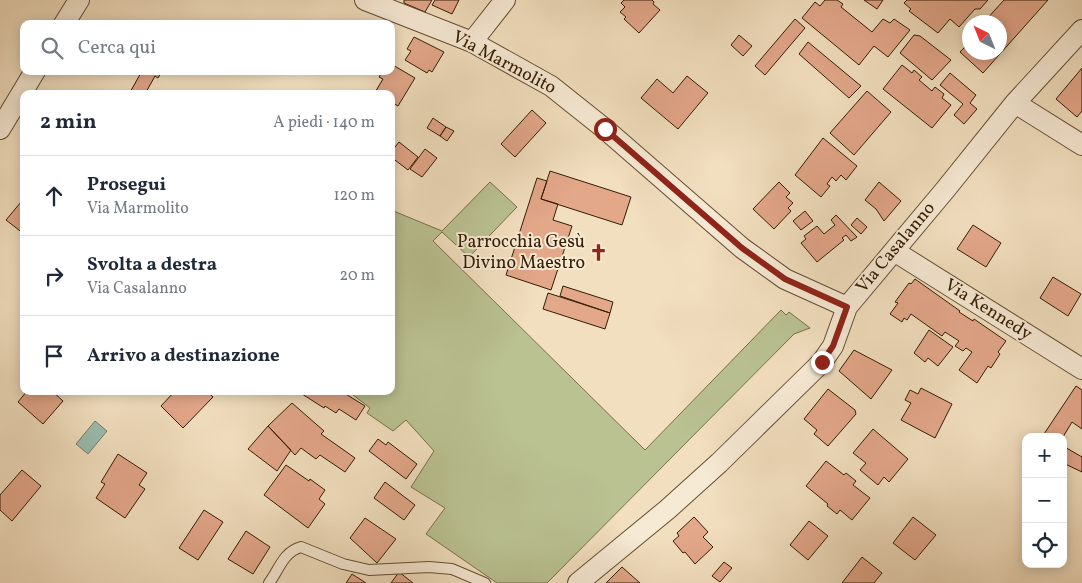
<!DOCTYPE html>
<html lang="it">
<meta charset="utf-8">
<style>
body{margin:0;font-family:Vollkorn,serif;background:#f6f6f7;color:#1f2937}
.controls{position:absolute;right:15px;bottom:15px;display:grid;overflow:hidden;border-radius:10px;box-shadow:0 2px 12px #0003}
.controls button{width:45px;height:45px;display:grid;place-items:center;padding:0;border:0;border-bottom:1px solid #e0e1e3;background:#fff;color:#1f2937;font:25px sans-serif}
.compass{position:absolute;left:962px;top:15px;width:45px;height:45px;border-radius:50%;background:#fff;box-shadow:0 2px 12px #0003;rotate:317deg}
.stop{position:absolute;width:15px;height:15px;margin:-11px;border:4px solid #8f2418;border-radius:50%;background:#fff}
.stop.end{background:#8f2418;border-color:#fff;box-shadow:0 1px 5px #0008}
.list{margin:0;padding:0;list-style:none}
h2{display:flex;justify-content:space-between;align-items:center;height:65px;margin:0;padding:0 20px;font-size:21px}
h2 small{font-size:16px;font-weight:400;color:#747a83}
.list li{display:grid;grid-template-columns:32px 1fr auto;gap:15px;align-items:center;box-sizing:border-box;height:80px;padding:0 20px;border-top:1px solid #e0e1e3}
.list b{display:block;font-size:19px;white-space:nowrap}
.list p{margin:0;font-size:16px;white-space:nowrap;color:#747a83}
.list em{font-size:16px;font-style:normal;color:#747a83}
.icon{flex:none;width:28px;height:28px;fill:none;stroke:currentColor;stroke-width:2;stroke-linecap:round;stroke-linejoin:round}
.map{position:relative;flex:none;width:1082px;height:583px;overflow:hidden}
.search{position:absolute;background:#fff;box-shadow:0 2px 12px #0003;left:20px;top:20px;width:375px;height:55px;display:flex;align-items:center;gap:12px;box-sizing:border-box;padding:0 18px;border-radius:10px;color:#747a83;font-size:19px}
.panel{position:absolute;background:#fff;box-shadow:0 2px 12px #0003;left:20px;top:90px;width:375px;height:305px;border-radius:10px}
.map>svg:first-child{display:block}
.green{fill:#bac292;stroke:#777049}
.water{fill:#9bbdb1;stroke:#727d6a}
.building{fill:#e3a78a;stroke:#341d00}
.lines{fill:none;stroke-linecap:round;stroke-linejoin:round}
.lane-casing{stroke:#644e30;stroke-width:12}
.street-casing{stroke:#644e30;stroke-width:22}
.lane{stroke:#f7ead5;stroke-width:10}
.street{stroke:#f7ead5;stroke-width:20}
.route{stroke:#8f2418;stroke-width:6}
.labels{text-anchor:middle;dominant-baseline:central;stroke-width:4;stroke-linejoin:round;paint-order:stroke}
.street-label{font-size:18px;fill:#341d00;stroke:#f7ead5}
.poi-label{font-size:18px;fill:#341d00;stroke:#f7ead5;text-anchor:end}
</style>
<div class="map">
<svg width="1082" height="583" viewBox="0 0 1082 583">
<rect width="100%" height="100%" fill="#f2dfbf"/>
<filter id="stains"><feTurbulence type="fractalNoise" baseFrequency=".004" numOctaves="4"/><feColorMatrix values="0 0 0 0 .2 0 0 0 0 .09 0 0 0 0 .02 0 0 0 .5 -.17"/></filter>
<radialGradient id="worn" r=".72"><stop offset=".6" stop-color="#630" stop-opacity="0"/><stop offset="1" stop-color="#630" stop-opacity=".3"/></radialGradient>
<!-- green -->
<path class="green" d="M490,182L517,207L469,257L442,232L433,241L645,450L781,310L786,315L789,312L810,328L794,334L547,583H497L426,534L445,508L411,487L434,451L406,420L393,431L367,413L370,408L348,391H391V210L442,231Z"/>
<!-- water -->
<path class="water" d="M95,421L107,431L88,454L76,444Z"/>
<!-- building -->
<path class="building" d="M404,0H432L425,12L404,3Z
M435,0H459L452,14L432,5Z
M624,0H652L654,2L653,4L660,10L639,33L624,19L626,17L620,12L625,7L621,3Z
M825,0H837L843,4L841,7L872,32L883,19L890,23L894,19L910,30L888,57L874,46L859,65L802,18L815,2L820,6Z
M864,0H883L877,9Z
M907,0H988L980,9H975L959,27L950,19L938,33L909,11L911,9L904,3Z
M1004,0H1048L983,73L960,52L968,44L966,42L970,38V52H1000V22H984Z
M795,19L805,28L765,75L755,66Z
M739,35L752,46L743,56L731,45Z
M914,35L920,36L951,60L932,80L900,53Z
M414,37L444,52L432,72L429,70L427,73L405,60L411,51L407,49Z
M808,42L861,86L849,98L799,54Z
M391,64L415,78L398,106L391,102V94H374L383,79L379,77L383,71H391Z
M902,65L912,73L914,70L922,77L919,80L932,91L935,87L944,94L942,98L951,105L932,128L883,89Z
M1082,68V111L1077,117L1056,99Z
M142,71H162L158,78L155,76L145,94H129Z
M950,73L976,95L970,103L977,109L964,124L954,115L963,104L940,85Z
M687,76L708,93L678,129L641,98L657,79L673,93Z
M867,91L891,112L854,155L830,133Z
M532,110L546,123L515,157L501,144Z
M433,118L446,127L440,136L427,128Z
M446,127L454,131L447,141L440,136Z
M823,138L857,166L846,180L841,175L836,181L832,177L827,184L830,186L821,197L795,175Z
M399,142L418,157L408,170L391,157V152Z
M425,149L437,158L422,177L410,169Z
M550,171L631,197L622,225L541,199Z
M537,178L547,181L541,199L558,204L553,220L572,226L551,290L506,275Z
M779,182L790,193L786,197L793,203L788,208L791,211L774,229L753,209Z
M879,182L901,201L884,221L876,209L865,200Z
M21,202L24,204V234L6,220Z
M805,211L813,221L801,230L793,221Z
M836,215L857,237L851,241L846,235L842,238L844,240L817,262L801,243L806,239L804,236L817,226L824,234L835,225L831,220Z
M857,218L867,227L861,234L851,225Z
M973,225L1001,243L986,267L957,249Z
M1053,277L1081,294L1068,316L1040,298Z
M915,279L960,311L959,312L973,321L974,319L1006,341L998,352L1000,354L991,368L988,366L977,383L959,370L972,352L966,348L963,351L955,346L959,341L945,332L942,336L911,314L907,320L904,318L902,322L890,314L898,303L895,302L909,283L911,284Z
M563,286L613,302L610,313L560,296Z
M548,293L610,313L605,329L543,309Z
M929,330L953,347L938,366L928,358L925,362L914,353Z
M854,350L892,370L871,399L839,371Z
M1076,386L1082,390V429L1072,422L1063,437H1042Z
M921,388L952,404L935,438L901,420L911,403L905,400L910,390L918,394Z
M828,389L855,410L856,414L828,446L814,434L817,430L804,419Z
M27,391H52L63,401L43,424L18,402Z
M175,391H207L213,397L183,428L161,406Z
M303,391H341L365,406L356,420L339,409L336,413L325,406L324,408L302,394Z
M292,403L324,431L321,434L355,458L345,472L320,455L316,459L301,448L295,455L268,426Z
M268,426L291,450L277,471L248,449Z
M873,429L908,459L889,482L884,477L878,485L860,470L866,463L853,453Z
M378,439L386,445L388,442L417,464L406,479L369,451Z
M1063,446L1082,457V472L1063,463Z
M118,454L147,473L139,485L145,489L125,518L96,498L105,484L101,482Z
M826,461L844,475L846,473L856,481L853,485L870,498L852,520L840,510L837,514L827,506L828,504L806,486Z
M286,465L309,481L310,479L325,490L319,499L325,504L308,528L264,495Z
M22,470L41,486L12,521L0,510V495Z
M385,482L415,505L404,520L374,498Z
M204,510L223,522L198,560L179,548Z
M694,517L708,532L703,537L713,547L695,564L685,552L683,553L673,541L679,536L677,533Z
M913,517L936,535L915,560L893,543Z
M365,518L396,539L377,563L350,538Z
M809,521L828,536L808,560L790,545Z
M246,531L270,547L253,574L228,559Z
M862,557L882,573L874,583H842Z
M724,562L732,568L720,582L712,576Z
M622,567L640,583H606Z
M399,572L413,583H391Z
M352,574L366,583H346Z"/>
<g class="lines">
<defs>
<path id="lane" d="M269,583C279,570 283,552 301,547L343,564L369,570L429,567L452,569L485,583"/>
<path id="street" d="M365,0L472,42L551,86L605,129L742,248L785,279L847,307
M64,24L79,0
M472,42L505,0
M1015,103L1082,145
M0,129L35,71
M894,251L1082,369
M578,583L668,509L719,463L822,362L833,346L847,307L945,190L1015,103L1082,30"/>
</defs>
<!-- lane casing -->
<use href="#lane" class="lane-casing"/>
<!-- street casing -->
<use href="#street" class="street-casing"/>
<!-- lane -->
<use href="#lane" class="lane"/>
<!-- street -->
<use href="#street" class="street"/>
</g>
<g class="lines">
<!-- route -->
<path class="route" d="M605,129L742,248L785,279L847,307L833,346L822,362"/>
</g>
<!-- icons -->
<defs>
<symbol id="church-bare" viewBox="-9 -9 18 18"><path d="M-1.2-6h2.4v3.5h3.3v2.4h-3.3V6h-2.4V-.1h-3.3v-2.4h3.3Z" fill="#8f2418" stroke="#f7ead5" stroke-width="2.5" paint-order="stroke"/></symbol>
</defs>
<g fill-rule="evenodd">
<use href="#church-bare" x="586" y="240" width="25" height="25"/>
</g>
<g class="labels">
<!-- street labels -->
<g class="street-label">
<text transform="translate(504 63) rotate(28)">Via Marmolito</text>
<text transform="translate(896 248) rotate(-50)">Via Casalanno</text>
<text transform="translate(988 310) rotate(32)">Via Kennedy</text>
</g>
<!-- poi labels -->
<g class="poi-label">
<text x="585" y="242">Parrocchia Gesù<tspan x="585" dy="21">Divino Maestro</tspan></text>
</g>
</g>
<rect width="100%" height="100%" filter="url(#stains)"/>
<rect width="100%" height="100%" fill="url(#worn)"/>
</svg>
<div class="controls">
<button>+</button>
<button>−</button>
<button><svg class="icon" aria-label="locate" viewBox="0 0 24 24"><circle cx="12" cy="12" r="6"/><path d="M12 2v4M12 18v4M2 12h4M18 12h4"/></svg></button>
</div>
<svg class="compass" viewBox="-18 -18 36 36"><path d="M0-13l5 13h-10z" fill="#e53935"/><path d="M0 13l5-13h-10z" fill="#747a83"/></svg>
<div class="stop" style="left:605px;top:129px"></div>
<div class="stop end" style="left:822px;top:362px"></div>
<div class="search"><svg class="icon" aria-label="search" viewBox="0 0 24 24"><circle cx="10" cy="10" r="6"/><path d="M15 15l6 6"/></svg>Cerca qui</div>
<section class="panel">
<h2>2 min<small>A piedi · 140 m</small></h2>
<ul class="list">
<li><svg class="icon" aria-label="ahead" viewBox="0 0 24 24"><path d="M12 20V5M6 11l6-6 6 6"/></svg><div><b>Prosegui</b><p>Via Marmolito</p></div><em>120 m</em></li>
<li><svg class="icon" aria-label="right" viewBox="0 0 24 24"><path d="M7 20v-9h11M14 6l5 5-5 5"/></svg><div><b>Svolta a destra</b><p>Via Casalanno</p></div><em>20 m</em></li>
<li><svg class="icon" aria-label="arrive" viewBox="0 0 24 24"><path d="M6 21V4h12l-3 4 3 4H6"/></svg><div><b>Arrivo a destinazione</b></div></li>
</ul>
</section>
</div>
